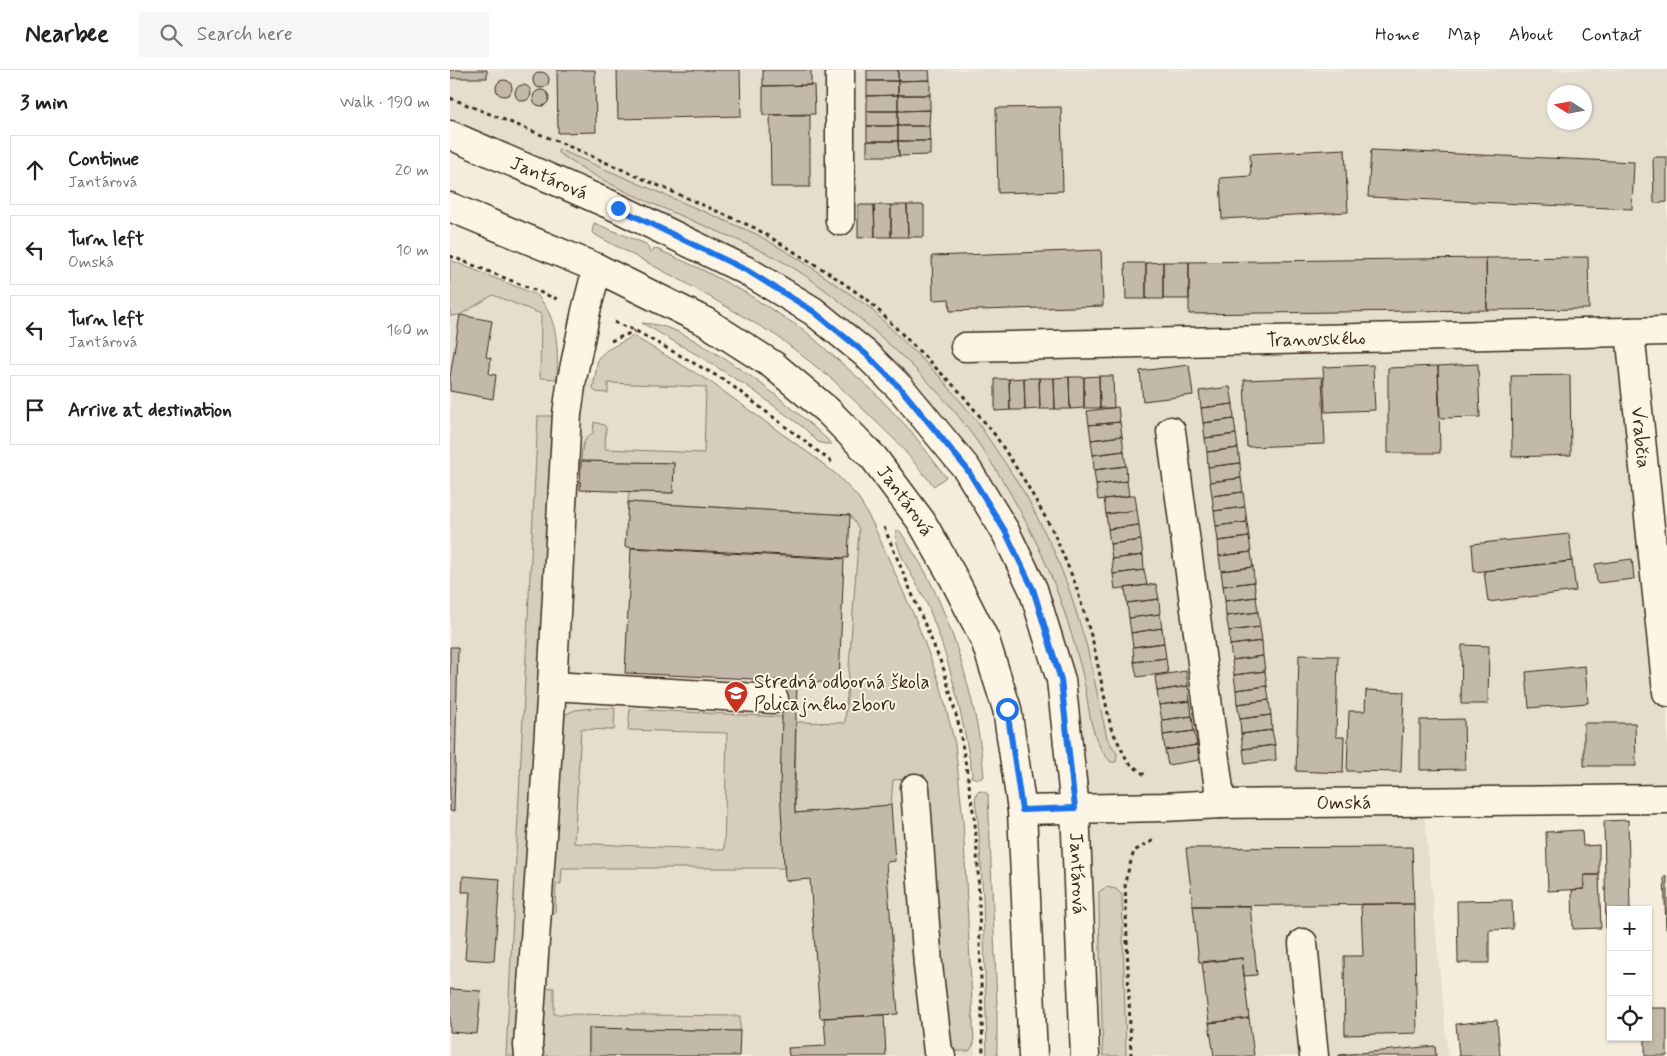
<!DOCTYPE html>
<meta charset="utf-8">
<style>
body{margin:0;font-family:Mynerve,sans-serif;background:#f6f6f6;color:#222}
.controls{position:absolute;right:15px;bottom:15px;display:grid;overflow:hidden;border-radius:0px;box-shadow:0 1px 4px #0004}
.controls button{width:45px;height:45px;display:grid;place-items:center;padding:0;border:0;border-bottom:1px solid #e0e0e0;background:#fff;color:#222;font:25px sans-serif}
.compass{position:absolute;left:1097px;top:15px;width:45px;height:45px;border-radius:50%;background:#fff;box-shadow:0 1px 4px #0004;rotate:281deg}
.stop{position:absolute;width:15px;height:15px;margin:-11px;border:4px solid #1a73e8;border-radius:50%;background:#fff}
.stop.end{background:#1a73e8;border-color:#fff;box-shadow:0 1px 5px #0008}
.list{margin:0;padding:0;list-style:none}
h2{display:flex;justify-content:space-between;align-items:center;height:65px;margin:0;padding:0 20px;font-size:21px}
h2 small{font-size:16px;font-weight:400;color:#767676}
.list li{display:grid;grid-template-columns:32px 1fr auto;gap:15px;align-items:center;box-sizing:border-box;height:70px;margin:0 10px 10px;padding:0 10px;border:1px solid #e0e0e0;border-radius:0px}
.list b{display:block;font-size:19px;white-space:nowrap}
.list p{margin:0;font-size:16px;white-space:nowrap;color:#767676}
.list em{font-size:16px;font-style:normal;color:#767676}
.icon{flex:none;width:28px;height:28px;fill:none;stroke:currentColor;stroke-width:2;stroke-linecap:round;stroke-linejoin:round}
.map{position:relative;flex:none;width:1217px;height:986px;overflow:hidden}
header{display:flex;align-items:center;gap:30px;box-sizing:border-box;height:70px;padding:0 25px;background:#fff;border-bottom:1px solid #e0e0e0}
header strong{font-size:24px}
nav{display:flex;gap:28px;margin-inline-start:auto;font-size:18px}
.search{width:350px;height:45px;background:#f6f6f6;display:flex;align-items:center;gap:12px;box-sizing:border-box;padding:0 18px;border-radius:0px;color:#767676;font-size:19px}
main{display:flex}
aside{flex:1;background:#fff}
.map>svg:first-child{display:block}
.built{fill:#e5ddce;fill-rule:evenodd}
.green{fill:#d6cdbd;stroke:#887c6e}
.building{fill:#c3b9aa;stroke:#3b2a1e}
.lines{fill:none;stroke-linecap:round;stroke-linejoin:round}
.minor-casing{stroke:#3b2a1e;stroke-width:31}
.path{stroke:#3b2a1e;stroke-width:3;stroke-dasharray:4 4;stroke-linecap:butt}
.minor{stroke:#fcf5e5;stroke-width:28}
.route{stroke:#1a73e8;stroke-width:6}
.labels{text-anchor:middle;dominant-baseline:central;stroke-width:4;stroke-linejoin:round;paint-order:stroke}
.street-label{font-size:19px;fill:#3b2a1e;stroke:#fcf5e5}
.poi-label{font-size:19px;fill:#3b2a1e;stroke:#fcf5e5;text-anchor:start}
</style>
<header>
<strong>Nearbee</strong>
<div class="search"><svg class="icon" aria-label="search" viewBox="0 0 24 24"><circle cx="10" cy="10" r="6"/><path d="M15 15l6 6"/></svg>Search here</div>
<nav><a>Home</a><a>Map</a><a>About</a><a>Contact</a></nav>
</header>
<main>
<aside>
<h2>3 min<small>Walk · 190 m</small></h2>
<ul class="list">
<li><svg class="icon" aria-label="ahead" viewBox="0 0 24 24"><path d="M12 20V5M6 11l6-6 6 6"/></svg><div><b>Continue</b><p>Jantárová</p></div><em>20 m</em></li>
<li><svg class="icon" aria-label="left" viewBox="0 0 24 24"><path d="M17 20v-9H6M10 6l-5 5 5 5"/></svg><div><b>Turn left</b><p>Omská</p></div><em>10 m</em></li>
<li><svg class="icon" aria-label="left" viewBox="0 0 24 24"><path d="M17 20v-9H6M10 6l-5 5 5 5"/></svg><div><b>Turn left</b><p>Jantárová</p></div><em>160 m</em></li>
<li><svg class="icon" aria-label="arrive" viewBox="0 0 24 24"><path d="M6 21V4h12l-3 4 3 4H6"/></svg><div><b>Arrive at destination</b></div></li>
</ul>
</aside>
<div class="map">
<svg width="1217" height="986" viewBox="0 0 1217 986">
<rect width="100%" height="100%" fill="#f4eddd"/>
<filter id="ink" filterUnits="userSpaceOnUse"><feTurbulence type="fractalNoise" baseFrequency=".02" numOctaves="2"/><feDisplacementMap in="SourceGraphic" scale="10" xChannelSelector="R" yChannelSelector="G"/><feConvolveMatrix kernelMatrix="1 2 1 2 8 2 1 2 1" color-interpolation-filters="sRGB"/></filter>
<g filter="url(#ink)">
<!-- built -->
<path class="built" d="M0,0H1217V261L1180,262L1217,622V729L973,732L998,986H635L611,610L517,399L363,241L0,67ZM1104,22H1134V52H1104Z
M0,204L43,225L91,245L90,308L259,311L353,378L387,405L408,427L423,454L466,550L490,614L505,674L513,750L523,929L525,986H0Z"/>
<!-- green -->
<path class="green" d="M108,79L306,164L349,189L419,237L491,308L526,350L557,396L577,427L605,483L620,522L637,577L657,668L667,684L666,692H661C637,668 640,630 631,598C619,553 605,510 584,468C566,431 545,396 521,363C492,322 453,286 415,253C387,228 357,204 324,187C268,159 208,139 153,110C137,102 123,92 108,83Z
M144,153L196,174L198,177L199,181L201,182L204,179L209,180L253,200L296,223L354,260L421,319L461,361L496,407L484,416L447,372L382,309L327,266L234,212L149,167L142,162Z
M0,190L87,225C109,250 108,278 107,309L90,308L91,244L43,225L10,245L0,246Z
M192,253C222,255 237,266 262,281C307,308 344,338 382,374H375L368,372L354,358L300,318L249,286Z
M183,266L259,311L367,389L387,405L408,427L423,454L466,550L490,614L505,674L513,750L524,974L519,981H506L496,975L471,708L443,710L441,735L345,743L346,652L395,653L409,459L400,445L178,432L179,422L223,423L224,393L131,391C132,380 132,368 143,363L144,352L154,355L156,358L155,379L254,383L256,317L158,313V323L146,322L143,319L148,288L157,280Z
M88,346H103L74,885L70,986H56Z
M446,461H450C459,475 468,489 476,503C506,562 529,641 534,707L529,709L521,707L522,703C512,644 500,589 477,534C469,515 443,480 446,461Z
M143,638H165L164,660L131,659L124,773L274,780L277,663L178,660L180,639L332,647L334,798H112L111,814H106L105,844H94L112,646L125,640Z
M532,721L538,724L547,933V986H537L533,827L528,750L525,729L527,722Z
M656,817L666,819L672,825L676,986H653L649,841V822Z
M91,917L104,918V944L290,946V961L139,958V986H90Z"/>
<!-- building -->
<path class="building" d="M0,0H37V8H0Z
M107,0H145L146,62L108,63Z
M167,0H290L291,46L168,49Z
M313,0H361V15L313,16Z
M417,0H448V11H417Z
M448,0H479L480,10L448,11Z
M83 10a8 8 0 1 1 16 0a8 8 0 1 1-16 0Z
M46 18a8 8 0 1 1 16 0a8 8 0 1 1-16 0Z
M480,10V25H448V11Z
M417,11H448V25L417,26Z
M65 23a8 8 0 1 1 16 0a8 8 0 1 1-16 0Z
M364,15L365,44L313,45V16Z
M83 28a8 8 0 1 1 16 0a8 8 0 1 1-16 0Z
M448,25H480V40L448,41Z
M448,25V41H417V26Z
M611,37L613,121L548,123L546,38Z
M480,40L479,56H448V41Z
M417,41H448V56H417Z
M320,45H360V117H321Z
M417,56H448V71H417Z
M448,56H479L480,71H448Z
M417,71H448L449,86H417Z
M448,71H480V85L449,86Z
M895,79L898,142L772,149L770,108L801,106L800,84Z
M921,80L1184,92L1182,139L918,127Z
M1203,87H1217V132L1204,133Z
M408,135H424L425,167L408,168Z
M424,135H441V167H425Z
M441,135H457L458,167H441Z
M457,135H474V167H458Z
M651,180L653,236L500,241L499,229L483,230L482,186Z
M1138,187L1139,239L1037,240L1036,188Z
M1036,188L1037,240L739,244V192Z
M713,192V229H696V193Z
M713,192H739V229H713Z
M675,193H696V229H676Z
M10,245L42,251L36,287L41,288L39,304L46,305L43,329L0,321V307Z
M1028,294L1030,347L990,348L988,296Z
M739,295L743,325L693,331L690,301Z
M923,295L925,340L875,342L873,297Z
M988,296L990,383H938V298Z
M1120,305L1121,385L1062,387L1061,306Z
M649,306L650,338H634V307Z
M649,306H663L664,338H650Z
M619,307H634V338L620,339Z
M619,307L620,339H605L604,308Z
M872,307L875,374L797,377L794,310Z
M574,308H589L590,339L575,340Z
M574,308L575,340H560L559,309Z
M589,308H604L605,339H590Z
M545,309H559L560,340L545,341Z
M780,317L783,334L751,338L749,321Z
M783,334L784,349L753,353L751,338Z
M668,337L670,352L639,355L637,341Z
M784,349L786,364L755,368L753,353Z
M670,352L672,366L641,370L639,355Z
M786,364L788,378L757,382L755,368Z
M672,366L674,381L643,385L641,370Z
M788,378L790,393L758,397L757,382Z
M674,381L676,396L644,400L643,385Z
M131,391L224,393L223,423L130,420Z
M790,393L791,408L760,412L758,397Z
M676,396L677,411L646,415L644,400Z
M791,408L793,422L762,426L760,412Z
M677,411L679,426L648,430L646,415Z
M793,422L795,437L764,441L762,426Z
M685,425L687,440L656,444L654,429Z
M178,432L400,445L398,488L175,477Z
M795,437L797,452L766,456L764,441Z
M687,440L689,455L658,459L656,444Z
M797,452L799,467L768,471L766,456Z
M689,455L691,470L660,474L658,459Z
M1119,464L1122,491L1024,502L1022,474Z
M799,467L801,482L769,486L768,471Z
M691,470L693,485L662,489L660,474Z
M181,478L394,489L389,613L175,603Z
M801,482L803,497L771,501L769,486Z
M693,485L694,500L663,504L662,489Z
M1182,489L1184,509L1147,513L1145,494Z
M1122,491L1126,521L1038,532L1034,501Z
M803,497L804,512L773,516L771,501Z
M694,500L697,515L665,519L663,504Z
M804,512L806,527L775,531L773,516Z
M706,514L709,529L677,533L675,518Z
M806,527L808,542L776,546L775,531Z
M709,529L710,544L679,548L677,533Z
M808,542L810,557L779,561L776,546Z
M710,544L712,558L681,563L679,548Z
M810,557L812,571L780,575L779,561Z
M712,558L714,573L683,577L681,563Z
M812,571L813,586L782,590L780,575Z
M714,573L716,588L684,592L683,577Z
M1012,575L1039,576L1038,634H1011Z
M0,577H8L4,741H0Z
M849,585L888,586L886,667H894L893,703L846,701Z
M813,586L815,601L784,605L782,590Z
M716,588L718,603L687,607L684,592Z
M1135,596L1138,633L1079,638L1076,602Z
M736,601L738,616L707,621L705,606Z
M815,601L817,616L786,620L784,605Z
M333,610L347,611L344,719L345,743L441,735L445,791L436,792L448,944L370,948L360,809L335,811L330,718Z
M738,616L740,631L709,635L707,621Z
M817,616L819,630L787,634L786,620Z
M916,620L954,622L951,702L897,701L899,641H915Z
M819,630L821,645L790,649L787,634Z
M740,631L742,646L712,650L709,635Z
M821,645L822,660L791,664L790,649Z
M742,646L744,661L713,665L712,650Z
M1014,649L1015,699L970,700V650Z
M1134,653H1185L1186,696H1134Z
M822,660L825,675L793,679L791,664Z
M744,661L747,675L715,680L713,665Z
M747,675L749,690L718,695L715,680Z
M825,675L826,690L795,694L793,679Z
M1178,750L1180,840H1161V859H1156L1154,751Z
M1132,760L1133,776L1149,775V805H1134V819L1098,821L1096,762Z
M962,777L964,834L743,836L736,778Z
M1134,805H1149L1151,858L1123,859L1122,820L1134,819Z
M13,806L50,809L44,891L15,889L20,822H12Z
M1214,807H1217V859H1216Z
M1062,830L1063,859L1039,860V893H1008L1007,831Z
M911,834H964L967,963L895,965L894,886H913Z
M743,836H800L807,905L794,906L792,888L749,892Z
M792,888L799,948L759,953L752,893Z
M0,919L31,921L27,964L0,962Z
M1198,938H1217V986H1195V967H1198Z
M434,945L436,986H339L338,978L376,976L374,948Z
M799,948L804,986H764L759,953Z
M1047,950L1050,986H1009L1006,954Z
M139,958L290,961L289,986H139Z
M985,976L986,986H889V985Z"/>
<g class="lines">
<defs>
<g id="minor">
<path id="s1" d="M0,65L168,138L297,201L363,241L417,285L452,320L517,399L555,461L583,519L611,610L625,738L635,986"/>
<path id="s2" d="M0,137L147,198L256,252L323,295L378,341L424,388L471,451L503,507L535,570L557,639L572,740L583,986"/>
<path d="M390,151V0"/>
<path id="s3" d="M1180,262L1217,622"/>
<path id="s4" d="M515,277L1217,261"/>
<path d="M721,361L771,734"/>
<path d="M102,616L324,629"/>
<path d="M465,718L478,895L488,982L491,986"/>
<path id="s5" d="M572,740L713,737L771,734L1217,729"/>
<path d="M853,873L864,986"/>
<path d="M79,986L78,975L102,616L117,344L122,309L136,241L147,198"/>
</g>
</defs>
<!-- minor casing -->
<use href="#minor" class="minor-casing"/>
<!-- path -->
<path class="path" d="M0,28L107,71L305,158L379,203L419,231L511,323L545,365L576,413L603,461L625,513L643,572L661,658L678,692L696,706
M0,186L107,229
M164,252L186,261L276,311L383,393
M161,271L185,261
M434,457L494,600L509,656L517,702L525,753L528,798L533,986
M681,986L675,812L684,781L706,769"/>
<!-- minor -->
<use href="#minor" class="minor"/>
</g>
</g>
<g class="lines" filter="url(#ink)">
<!-- route -->
<path class="route" d="M168,138L298,201L363,241L417,285L452,320L517,399L555,461L583,519L611,610L625,738L572,740L557,639"/>
</g>
<!-- icons -->
<defs>
<symbol id="university-pin" viewBox="-11 -11 22 30"><path d="M0 17L-7.5 6A9.5 9.5 0 1 1 7.5 6Z" fill="#c8321e" stroke="#fcf5e5"/><path d="M0-5L7-2L0 1L-7-2ZM-4 1L0 2.5L4 1V4Q0 6-4 4Z" fill="#fff"/></symbol>
</defs>
<g fill-rule="evenodd">
<use href="#university-pin" x="272" y="609" width="28" height="38"/>
</g>
<g class="labels">
<!-- street labels -->
<g class="street-label">
<text stroke="none"><textPath href="#s1" startOffset="108">Jantárová</textPath></text>
<text stroke="none"><textPath href="#s4" startOffset="351">Tranovského</textPath></text>
<text stroke="none"><textPath href="#s3" startOffset="106">Vrabčia</textPath></text>
<text stroke="none"><textPath href="#s2" startOffset="551">Jantárová</textPath></text>
<text stroke="none"><textPath href="#s5" startOffset="322">Omská</textPath></text>
<text stroke="none"><textPath href="#s1" startOffset="1052">Jantárová</textPath></text>
</g>
<!-- poi labels -->
<g class="poi-label">
<text x="304" y="612">Stredná odborná škola<tspan x="304" dy="22">Policajného zboru</tspan></text>
</g>
</g>
</svg>
<div class="controls">
<button>+</button>
<button>−</button>
<button><svg class="icon" aria-label="locate" viewBox="0 0 24 24"><circle cx="12" cy="12" r="6"/><path d="M12 2v4M12 18v4M2 12h4M18 12h4"/></svg></button>
</div>
<svg class="compass" viewBox="-18 -18 36 36"><path d="M0-13l5 13h-10z" fill="#e53935"/><path d="M0 13l5-13h-10z" fill="#767676"/></svg>
<div class="stop" style="left:557px;top:639px"></div>
<div class="stop end" style="left:168px;top:138px"></div>
</div>
</main>
